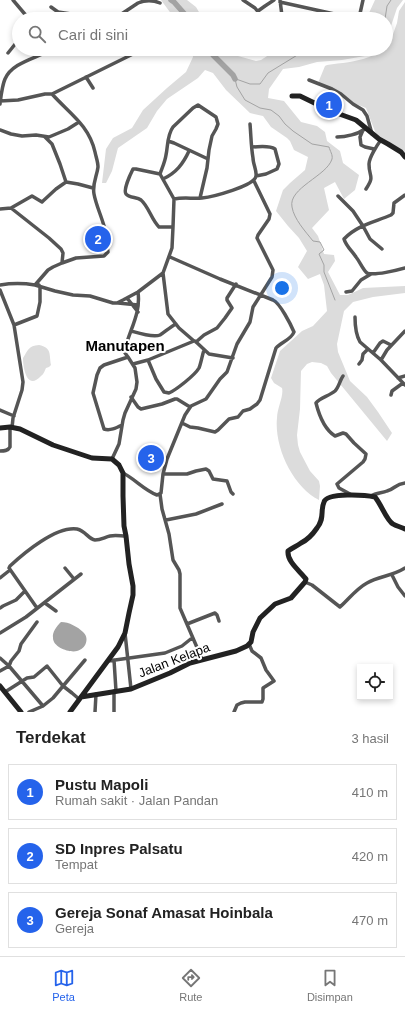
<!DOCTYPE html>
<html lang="id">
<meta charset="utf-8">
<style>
body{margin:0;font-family:Arial,sans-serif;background:#f2f2f2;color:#222}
.controls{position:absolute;right:12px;bottom:12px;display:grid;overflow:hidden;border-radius:0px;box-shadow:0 2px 6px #0003}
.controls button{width:36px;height:36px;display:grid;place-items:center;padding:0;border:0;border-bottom:1px solid #e0e0e0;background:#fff;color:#222;font:20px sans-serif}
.you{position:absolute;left:282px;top:288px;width:14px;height:14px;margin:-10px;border:3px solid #fff;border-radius:50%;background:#1a73e8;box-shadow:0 0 0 6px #1a73e833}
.badge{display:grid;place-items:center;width:26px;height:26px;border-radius:50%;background:#2563eb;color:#fff;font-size:13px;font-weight:700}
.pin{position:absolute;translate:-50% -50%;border:2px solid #fff;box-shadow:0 1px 4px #0006}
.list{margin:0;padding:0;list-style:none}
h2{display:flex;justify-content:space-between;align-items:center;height:52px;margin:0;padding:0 16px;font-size:17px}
h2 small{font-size:13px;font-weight:400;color:#767676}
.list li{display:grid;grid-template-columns:26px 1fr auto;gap:12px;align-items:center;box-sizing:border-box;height:56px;margin:0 8px 8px;padding:0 8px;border:1px solid #e0e0e0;border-radius:0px}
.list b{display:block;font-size:15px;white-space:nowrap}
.list p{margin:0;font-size:13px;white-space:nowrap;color:#767676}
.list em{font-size:13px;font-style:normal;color:#767676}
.icon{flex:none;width:22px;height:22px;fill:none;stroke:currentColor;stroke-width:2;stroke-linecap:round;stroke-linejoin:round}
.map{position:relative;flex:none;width:405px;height:712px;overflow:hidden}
.search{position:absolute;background:#fff;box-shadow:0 2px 6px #0003;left:12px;right:12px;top:12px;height:44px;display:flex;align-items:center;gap:10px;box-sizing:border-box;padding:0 14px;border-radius:22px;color:#767676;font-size:15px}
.sheet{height:244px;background:#fff}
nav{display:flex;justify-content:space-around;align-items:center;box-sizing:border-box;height:56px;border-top:1px solid #e0e0e0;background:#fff;font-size:11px;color:#767676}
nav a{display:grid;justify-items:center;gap:2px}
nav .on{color:#2563eb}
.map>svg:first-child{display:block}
.green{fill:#dcdcdc}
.water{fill:#a3a3a3}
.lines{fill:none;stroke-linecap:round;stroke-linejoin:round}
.stream{stroke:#a3a3a3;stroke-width:1}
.river{stroke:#a3a3a3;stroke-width:5.5}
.street{stroke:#555;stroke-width:3.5}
.secondary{stroke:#222;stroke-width:5}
.labels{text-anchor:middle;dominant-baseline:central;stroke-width:4;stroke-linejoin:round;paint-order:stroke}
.street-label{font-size:13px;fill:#000;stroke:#fff}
.quarter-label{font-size:15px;font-weight:bold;fill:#000;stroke:#fff}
</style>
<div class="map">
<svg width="405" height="712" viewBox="0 0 405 712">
<rect width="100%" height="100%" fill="#fff"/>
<!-- green -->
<path class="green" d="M161,0H187L196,7L203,19H175Z
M375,0H403L397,8L389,32L386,37V19H368L369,13Z
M405,2V153L391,143L376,134L366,108L356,104L318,83L325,66L327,65C341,63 356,62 369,57C375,55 379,49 386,49V44L392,37L397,23L399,11Z
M192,49H228L238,56L256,61L261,60L278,49H375L365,56L342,60L317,62L299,67L283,69L269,89L268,98L284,101L301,122L317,126L325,132L327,141L340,151L343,163L359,175L355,190L344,199L335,182L324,188L329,210L312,228L318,236L324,254L334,255L335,261L328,272L340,295H348L363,288L405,286V293L373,297L353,302L344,311L337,344L338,352L350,381L367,397L378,412L392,433L387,441L331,373L327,366L321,363L312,362L307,364L301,371L300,409L297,435L298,445L300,452L310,471L319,481L320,486L319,500C293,487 274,447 277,418C277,408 284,396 282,388L274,383L271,378L280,351L302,331L313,326L327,311L324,285L320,274L308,279L298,267L307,251L299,238L288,226L276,211L283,190L290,183L305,170L308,157L294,150L290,141L287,138L271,127L263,116L250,113L226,90L213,73L205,70L198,78L167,99L157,111L147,128L118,148L112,171L106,183H102L106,149L113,138L132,128L143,110L167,88L186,72L193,57Z
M39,345C52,348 49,354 51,365L49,367L46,368C45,370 44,374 41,376C27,391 23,368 23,358C28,350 28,346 39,345Z"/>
<!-- water -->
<path class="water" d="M61,622C69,622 78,627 83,632C90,638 86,649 77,651C69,653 53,647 53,638C52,632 57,626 61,622Z"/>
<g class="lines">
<!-- stream -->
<path class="stream" d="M385,19L387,6L391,0
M235,79L237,87L245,100L260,108L271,110L279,116L285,124L293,131L312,144L329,147C330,151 333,155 332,159C327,176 288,188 292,207C294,219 305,231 313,241L320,242L324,250L319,254L324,265V272L335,300
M236,79L250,84H260L268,73L299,54L305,52L318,51L334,54H344L356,53L366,49"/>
<!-- river -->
<path class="river" d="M171,0L174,2L189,19
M209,49L213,55L233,75L235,79"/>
<!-- street -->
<path class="street" d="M13,0L29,19
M243,0L255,8L264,19
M280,0L282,16L281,19
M280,2L357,19L359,18L363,0
M51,7L58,12
M258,11L265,6L274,0
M56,19L58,12L78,15
M114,19L138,3C145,0 153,0 160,3
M8,53L16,43L19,36
M86,77L93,88
M309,80L332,89L341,94L353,104L363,110L367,116L372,134
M52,94L137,52
M0,104C1,96 2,86 5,79C12,62 38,58 52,49
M0,130L11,134L22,136L36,135L49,137L68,129L79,122
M363,130L360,137L361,145L365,147L374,149
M45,137L52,144L60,164L66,182L78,184L93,188
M337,137C346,137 358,134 365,129
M168,141L174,143L208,159
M252,147C259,147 269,145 275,149L279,164L277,169L266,174L256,176
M163,179C176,173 183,164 189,151
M366,189C375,175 369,178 369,164C369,158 377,145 381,140
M405,195L394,203L393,213L391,215C375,222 357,225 344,239C346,246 352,251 356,257C360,262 363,270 367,273C374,276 398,270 405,268
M338,196L353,211L363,226L370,239L382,249
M174,199L160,174C162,168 165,162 166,155C168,146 167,135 173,127L193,108L198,105L216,117L218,124L216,129L212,136L209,150L207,168L200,198
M11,208L49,238L61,249L63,253L62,263
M0,209L11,208L32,196L42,202L43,201L56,189L66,182
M173,227L174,199C184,197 193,199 202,198C212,197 255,186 256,176C257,171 253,164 253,158C251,147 251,135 250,124
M170,257L220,279L273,300C280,303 291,325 294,332C291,340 281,342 276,348L260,400L257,404L250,409L243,411L238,417L229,419L218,430L215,432L198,428L190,427L182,423
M0,285C12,283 23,283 35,285L48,270L53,267L62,263L76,258L104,256L108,252C108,247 104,245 104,241C103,236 105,231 104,226C101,215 96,205 94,194C92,184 97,176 98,167C98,162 96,157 95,152C89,125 69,113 52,94H45L18,100L0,101
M35,285L55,291L73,295L90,296L113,303H117L123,300L138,292L163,273L172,248L173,227H159C151,219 149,207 141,200C137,197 129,198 126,194C123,190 131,173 133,169H136L160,174
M0,290L14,325L23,382L22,390L13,418L12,428
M346,292L352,291L361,280L371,274
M127,298L138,312
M118,303L138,305
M355,317C355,324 356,335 360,342L381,360L405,385
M14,325L37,316L40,302V287L39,285
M131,331C138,333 153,338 160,335C165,332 170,327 176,324
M195,341L209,354L233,358
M196,342L204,335L217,328L225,318L232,308L227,300V298L236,284
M373,353L380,343L383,341L391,345
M148,360L156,379L164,392L169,393C176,390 195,375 199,368C201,363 202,356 204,350
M381,360L387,350L405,331
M133,364L148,360L194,341L179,328L168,314L163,273
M359,364L362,360L363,354L368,349
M343,376C340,380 339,387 335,391C329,396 319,398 316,403C319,415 324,429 335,436L343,433L346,434L354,443L366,454L365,459L363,462L337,484L339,488L350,494
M398,378L405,376
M391,395L392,391L403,383
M131,397L138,407L141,409L162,404L175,399H177L190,407
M0,410L14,416
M122,425C116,428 110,431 104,429L93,393L97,375L100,368L104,365L128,357L125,353V349C130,329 141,313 138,292
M0,451C4,451 8,451 10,447V427
M112,459L119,444L123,420L125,413L136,389L137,382L135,368L128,357
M123,473C135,479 144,490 157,495L161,493L163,474L167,459L185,415L191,406L206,399L220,379L227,372L237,344L250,322L253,307L272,277L273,270L257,238L258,235L269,219L270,214L254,181
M163,474H187L196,471L206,469L209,471L213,479L227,481L231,492L233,494
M160,494L162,509L169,534L173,560L179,570L180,574V608L202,659
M371,496C376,493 382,493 387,491C395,489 395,484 405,483
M166,520L196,514L222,504
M65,568L74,579
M392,575L398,587L405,596
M0,578L10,570
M305,582L312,585L340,607C349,599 356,589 367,583C379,576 393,576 405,568
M45,603L56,611
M0,608L3,606L16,600L25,591
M37,608L9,568L10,566C24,553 56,526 77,529C86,531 88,539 95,540C101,540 105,537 110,536C115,535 121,536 126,536
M187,624L215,613L217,615L219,621
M0,633L26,617L81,574
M125,633L131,689
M0,658L9,666L43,706
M114,660L116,691
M108,661L165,653L182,646L192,638
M0,671L9,666L11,661L19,651L21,644L37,622
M5,692L27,678L34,677L47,666L63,686L72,693L79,699
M29,712L43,706L53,698L85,660
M95,712L96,694
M114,712V691
M234,712L237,705L241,703L245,702H262L263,699V688L274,681L266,670L261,658L252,651L249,644"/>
<!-- secondary -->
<path class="secondary" d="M292,96H300L331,111L356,120L379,139L388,144L401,152L405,157
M0,428L10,427L20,429L53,445L92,458L112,459L119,465L123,473V496L124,526L126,536L129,564L133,586V595L129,613L125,633L118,647L70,712
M0,686L21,712
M81,697L131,689L170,673L190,663L236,651L247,646L251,642L253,632L260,618L275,604L291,598L305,582L306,579C300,571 287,562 288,551C292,548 297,546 301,543C307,540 313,534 317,528C325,518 320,511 324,502C327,492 366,495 375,497C381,504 387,521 393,524C396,526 401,527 405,529"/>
</g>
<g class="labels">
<!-- street labels -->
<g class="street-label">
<text transform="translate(174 660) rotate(-21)">Jalan Kelapa</text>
</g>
<!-- quarter labels -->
<g class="quarter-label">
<text x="125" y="345">Manutapen</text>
</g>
</g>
</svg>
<div class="controls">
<button><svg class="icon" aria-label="locate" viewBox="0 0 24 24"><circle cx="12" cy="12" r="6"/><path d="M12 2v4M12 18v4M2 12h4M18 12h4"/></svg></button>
</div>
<div class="you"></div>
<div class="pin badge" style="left:329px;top:105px">1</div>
<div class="pin badge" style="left:98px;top:239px">2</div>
<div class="pin badge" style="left:151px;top:458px">3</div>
<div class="search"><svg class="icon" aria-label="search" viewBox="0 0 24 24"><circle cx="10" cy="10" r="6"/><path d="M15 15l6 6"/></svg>Cari di sini</div>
</div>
<section class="sheet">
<h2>Terdekat<small>3 hasil</small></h2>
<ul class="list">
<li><span class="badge">1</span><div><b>Pustu Mapoli</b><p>Rumah sakit · Jalan Pandan</p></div><em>410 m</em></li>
<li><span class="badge">2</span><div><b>SD Inpres Palsatu</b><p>Tempat</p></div><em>420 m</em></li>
<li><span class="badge">3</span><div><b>Gereja Sonaf Amasat Hoinbala</b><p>Gereja</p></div><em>470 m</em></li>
</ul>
</section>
<nav>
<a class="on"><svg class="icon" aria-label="map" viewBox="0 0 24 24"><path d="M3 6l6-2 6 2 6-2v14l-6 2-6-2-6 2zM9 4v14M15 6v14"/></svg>Peta</a>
<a><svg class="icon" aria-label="directions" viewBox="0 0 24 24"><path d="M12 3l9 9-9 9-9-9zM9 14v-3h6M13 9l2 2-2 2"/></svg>Rute</a>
<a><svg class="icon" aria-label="saved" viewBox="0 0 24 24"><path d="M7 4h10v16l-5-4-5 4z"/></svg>Disimpan</a>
</nav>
